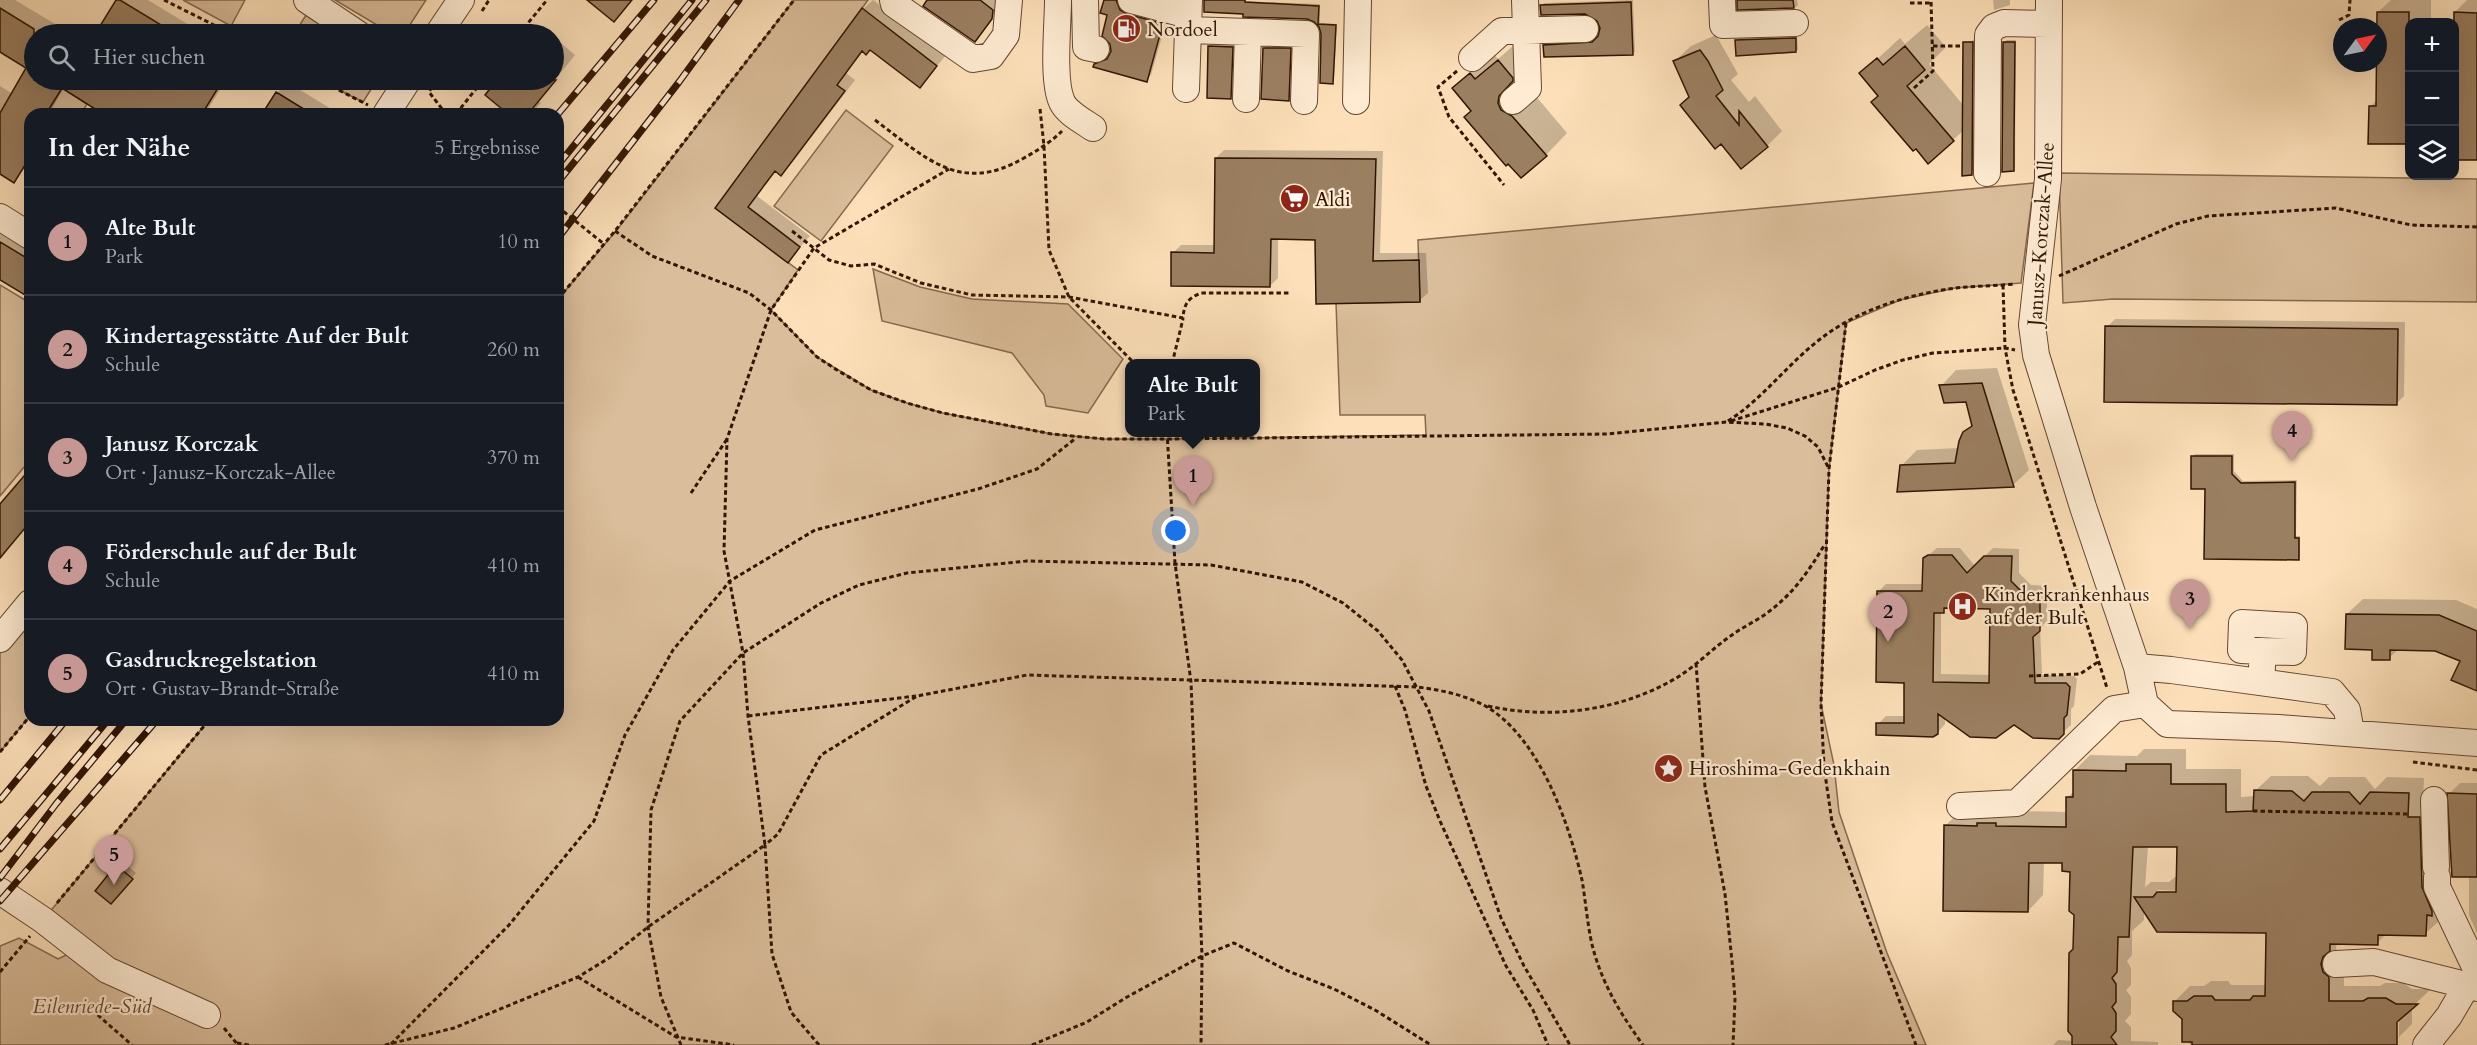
<!DOCTYPE html>
<html lang="de">
<meta charset="utf-8">
<style>
body{margin:0;font-family:Cardo,serif;background:#242831;color:#f1f3f6}
.controls{position:absolute;right:18px;top:18px;display:grid;overflow:hidden;border-radius:12px;box-shadow:0 6px 24px #0002}
.controls button{width:54px;height:54px;display:grid;place-items:center;padding:0;border:0;border-bottom:2px solid #363941;background:#171b24;color:#f1f3f6;font:30px sans-serif}
.compass{position:absolute;left:2333px;top:18px;width:54px;height:54px;border-radius:50%;background:#171b24;box-shadow:0 6px 24px #0002;rotate:57deg}
.you{position:absolute;left:1176px;top:531px;width:21px;height:21px;margin:-15px;border:4px solid #fff;border-radius:50%;background:#1a73e8;box-shadow:0 0 0 9px #1a73e833}
.badge{display:grid;place-items:center;width:39px;height:39px;border-radius:50%;background:#c59692;color:#111;font-size:20px;font-weight:700}
.pin{position:absolute;translate:-50% -50px;filter:drop-shadow(0 2px 3px #0008)}
.pin::after{content:'';position:absolute;top:32px;width:21px;height:18px;background:inherit;clip-path:polygon(0 0,100% 0,50% 100%)}
.popup{position:absolute;left:1125px;top:359px;width:135px;height:78px;box-sizing:border-box;display:grid;place-content:center;border-radius:12px;background:#171b24;filter:drop-shadow(0 2px 4px #0005);font-size:20px;white-space:nowrap;color:#9ea1a6}
.popup b{font-size:22px;color:#f1f3f6}
.popup::after{content:'';position:absolute;left:50%;top:100%;margin-left:-12px;border:12px solid transparent;border-top-color:#171b24}
.list{margin:0;padding:0;list-style:none}
h2{display:flex;justify-content:space-between;align-items:center;height:78px;margin:0;padding:0 24px;font-size:26px}
h2 small{font-size:20px;font-weight:400;color:#9ea1a6}
.list li{display:grid;grid-template-columns:39px 1fr auto;gap:18px;align-items:center;box-sizing:border-box;height:108px;padding:0 24px;border-top:2px solid #363941}
.list b{display:block;font-size:22px;white-space:nowrap}
.list p{margin:0;font-size:20px;white-space:nowrap;color:#9ea1a6}
.list em{font-size:20px;font-style:normal;color:#9ea1a6}
.icon{flex:none;width:33px;height:33px;fill:none;stroke:currentColor;stroke-width:2;stroke-linecap:round;stroke-linejoin:round}
.map{position:relative;flex:none;width:2477px;height:1045px;overflow:hidden}
.search{position:absolute;background:#171b24;box-shadow:0 6px 24px #0002;left:24px;top:24px;width:540px;height:66px;display:flex;align-items:center;gap:15px;box-sizing:border-box;padding:0 21px;border-radius:33px;color:#9ea1a6;font-size:22px}
.panel{position:absolute;background:#171b24;box-shadow:0 6px 24px #0002;left:24px;top:108px;width:540px;height:618px;border-radius:18px}
.map>svg:first-child{display:block}
.green{fill:#dabd9a;stroke:#86694e;stroke-width:1.5}
.shadow{fill:#0003;fill-rule:evenodd}
.building{fill:#9b7f61;stroke:#311502;stroke-width:1.5;fill-rule:evenodd}
.lines{fill:none;stroke-linecap:round;stroke-linejoin:round}
.minor-casing{stroke:#644830;stroke-width:28}
.path{stroke:#311502;stroke-width:3;stroke-dasharray:4.5 3;stroke-linecap:butt}
.minor{stroke:#feebd2;stroke-width:26}
.rail-casing{stroke:#311502;stroke-width:7}
.rail{stroke:#feebd2;stroke-width:4.5;stroke-dasharray:14;stroke-linecap:butt}
.labels{text-anchor:middle;dominant-baseline:central;stroke-width:4.5;stroke-linejoin:round;paint-order:stroke}
.poi-label{font-size:20px;fill:#311502;stroke:#feebd2;text-anchor:start}
.street-label{font-size:20px;fill:#311502;stroke:#feebd2}
.park-label{font-size:20px;font-style:italic;fill:#644730;stroke:#feebd2}
</style>
<div class="map">
<svg width="2477" height="1045" viewBox="0 0 2477 1045">
<rect width="100%" height="100%" fill="#fde0b9"/>
<filter id="stains"><feTurbulence type="fractalNoise" baseFrequency=".00333" numOctaves="4"/><feColorMatrix values="0 0 0 0 .2 0 0 0 0 .09 0 0 0 0 .02 0 0 0 .5 -.17"/></filter>
<radialGradient id="worn" r=".72"><stop offset=".6" stop-color="#630" stop-opacity="0"/><stop offset="1" stop-color="#630" stop-opacity=".3"/></radialGradient>
<!-- green -->
<path class="green" d="M183,0H245L231,26Z
M335,0H426L404,34H392Z
M794,0H868L716,208L798,270L771,310L817,357L871,390L907,403L943,413L1052,434L1104,439H1168L1426,435L1425,415H1340L1336,303L1420,302L1418,240L2034,183L2021,283L1955,288L1900,300L1846,323L1829,469L1821,704L1834,765L1839,812L1887,953L1926,1045H0V946L19,938L58,959L75,951L43,920L209,720H558V299L616,231Z
M306,15L338,34H294Z
M319,80H377L363,102Z
M62,88L87,104L81,114H46Z
M846,110L893,146L821,241L774,206Z
M2059,173L2477,179V302L2113,299L2063,303Z
M873,269L920,287L972,299L1068,304L1123,359L1088,413L1046,406L1044,395L1012,353L882,321Z
M0,285L30,303V460L0,496Z
M30,608V716L0,752V643Z"/>
<!-- shadow -->
<path class="shadow" d="M0,0H15L72,34H34V80H226L205,114H106L64,88L49,114H30V162L14,181L0,173V86L13,94L28,67L0,50Z
M117,0H148L204,34H96Z
M873,0L947,54L920,86L871,48L863,51L846,73L855,80L791,164L781,174L776,171L757,196L810,236L788,261L718,208L863,9Z
M929,0H998L1000,9L975,40Z
M1106,0H1122L1162,18L1160,24L1165,26L1151,75L1146,80L1095,65L1112,53L1109,14Z
M1205,0L1320,4V23L1337,24L1334,80L1332,82L1321,27L1315,20L1307,18L1245,13Z
M1633,0L1635,52L1633,54L1545,46L1547,44L1596,41L1600,36V21L1585,13L1542,5L1544,3Z
M1738,0H1797L1798,5L1796,7L1739,8Z
M1993,0H2010V5L1994,10Z
M2391,0H2431V22H2410V143H2369L2370,107L2378,99V12Z
M2467,0H2477V158L2453,22L2454,13Z
M1927,25L1946,47L1929,64L1964,106V43L1974,40V171L1972,173L1964,130L1953,140L1880,95L1861,74L1900,38L1905,44Z
M544,29L550,34H538Z
M529,30L535,34H525Z
M1716,35L1738,74L1731,80L1749,102L1755,96L1782,131L1767,146L1691,96L1675,61L1691,46Z
M554,37L575,55L538,101L541,103L532,114H511L487,95L499,80H554Z
M1797,37L1798,49L1796,51L1736,40L1738,38Z
M1520,40L1534,94L1567,133L1546,155L1472,110L1454,88L1492,52L1498,59Z
M2007,40H2016L2015,168L2013,170L2004,42Z
M1211,44L1234,45L1233,95L1230,97L1209,46Z
M1266,46L1292,47L1291,97L1288,99L1264,48Z
M287,82L333,110L330,114H264L277,93Z
M1224,150L1383,151L1380,253H1426L1428,293L1420,300L1317,238H1278V278L1270,286L1173,253L1181,245H1216V158Z
M0,233L30,251V296L0,278Z
M2115,319L2405,322L2404,396L2396,404L2107,327Z
M1997,368L2029,470L2013,485L1902,465L1917,450L1959,448L1964,432L1973,424L1967,401L1941,386L1956,370Z
M2195,454H2234V471L2243,481L2297,480L2296,536H2300V557L2298,559L2207,488L2193,456Z
M1937,548H1960L1975,566L1993,548L2019,549V573L2031,585L2047,586V621L2040,628L2042,675L2074,676L2077,679L2074,706L2071,709V725L2058,737L2014,723L1945,717V724L1937,733L1878,724L1886,716H1906V681L1878,592L1886,584H1923L1924,559ZM1949,606L1992,607L1991,675L1941,674V612Z
M2363,599L2456,600L2477,609V690L2462,660L2436,649H2399L2389,658L2374,648L2347,614Z
M2144,749H2186V769H2241V797L2255,796V791L2271,776H2308L2320,786L2329,777H2365L2375,789L2387,777L2424,778L2423,802L2441,919L2425,934H2386L2377,943L2337,942L2336,948L2338,956L2344,962V986H2380L2385,983H2403L2412,989H2431L2412,1007V1024L2391,1045H2191L2187,1041L2184,1018L2174,1002L2190,986H2204L2211,981H2228L2231,985H2267L2268,932L2144,910V920L2132,931V955L2127,961L2131,968V985L2126,990L2131,997V1014L2125,1021L2131,1027V1041L2158,1042V1045H2053L2058,1040L2074,1041L2075,914L2071,870L2063,862L2044,861L2043,895L2028,911L1945,826L1961,810L2067,812V798L2074,791V771L2090,755L2137,756ZM2148,846H2178V877H2175L2169,882H2151L2145,887ZM2157,890L2184,891V894L2157,893ZM2396,1014H2399V1037H2396Z
M2460,783H2477V933L2469,915V876L2449,794Z
M122,861L136,873L116,897L117,866Z"/>
<!-- building -->
<path class="building" d="M116,0H120L176,34H95Z
M587,0H632L614,22Z
M927,0H980L993,10L992,19L975,42L923,6Z
M1104,0H1116L1120,10L1127,14L1157,22L1156,29L1161,31L1147,82L1093,67L1094,64L1107,59L1111,51L1110,44L1102,36L1107,15L1100,13Z
M1204,0H1245V2L1319,6L1318,24L1336,25L1333,84L1320,83L1321,34L1319,27L1314,22L1307,19L1243,17V14L1204,12Z
M1737,0H1793L1794,8L1737,10Z
M1631,2L1633,55L1544,57L1543,45L1592,42L1598,36L1600,28L1597,21L1585,14L1541,15L1540,5Z
M0,8L34,29V80H223L202,114H103L62,88L46,114H30V157L14,183L0,174V113L26,68L0,52Z
M862,8L937,66L920,88L870,50L866,55L862,51L837,85L845,91L781,176L775,171L748,207L800,247L788,263L715,208Z
M2377,12H2409V144H2368L2369,106H2376Z
M2454,12L2477,13V160H2454Z
M1796,38V52L1736,56L1735,40Z
M1963,42H1973L1972,175L1962,176Z
M2003,42H2015L2014,140V171L2002,172Z
M1208,46L1233,47L1231,99L1207,98Z
M1905,46L1925,70L1907,86L1954,141L1928,164L1916,149L1913,151L1871,102L1878,96L1859,73L1877,58L1883,65Z
M1263,48H1291L1289,101L1261,99Z
M1700,50L1708,61L1723,90L1716,96L1739,125V111L1768,147L1741,169L1721,144L1715,149L1680,105L1689,97L1673,61Z
M1498,60L1513,78V81L1499,96L1498,103L1501,110L1512,116L1547,156L1521,178L1508,164L1506,166L1464,117L1471,111L1452,88L1470,73L1475,79Z
M497,80H556L528,114H508L485,95Z
M276,92L312,114H262Z
M1215,158L1376,159L1373,261L1419,260L1420,302L1316,304L1315,240L1271,239L1270,287L1171,286V252L1214,253Z
M0,242L30,260V298L0,280Z
M2105,326L2398,329L2397,405L2104,402Z
M1982,383L2014,487L1897,492L1900,465L1955,463L1959,441L1963,432L1972,426L1966,402L1944,403L1939,385Z
M2191,456H2232V474L2241,483L2295,482V538H2299V560L2204,559L2205,489H2191Z
M30,469V522L0,558V504Z
M1928,555H1952L1967,573L1984,556H2012L2011,581L2023,593H2040V631L2033,637L2035,683H2066L2070,687L2067,715L2064,718V734L2059,739L2033,738L2014,725L1996,738L1970,737L1938,714V734L1933,737L1876,735V723H1904V683L1876,682L1877,591H1922L1923,558ZM1944,608L1990,609L1989,683L1933,682L1934,613H1944Z
M2346,614L2439,615L2477,631V691L2451,680L2460,661L2435,651L2390,650V660H2372V650L2345,649Z
M2126,764H2171V784H2226V812L2253,811L2254,790L2292,791L2304,801L2312,792H2349L2360,804L2370,792L2409,793L2408,817H2420L2422,887L2432,911V916L2427,915L2426,936L2378,935V945L2330,944V951L2323,957L2321,964L2323,972L2329,977V1001H2363L2368,998H2386L2396,1004H2418L2397,1022V1045H2192V1042H2182V1019L2173,1011V1001H2187L2194,996H2212L2215,1000H2250L2253,996H2265L2266,933L2157,932L2134,897H2153L2157,892H2176L2177,847H2133L2129,937H2118L2117,972L2112,978L2116,984V1002L2112,1007L2116,1013V1031L2111,1037L2117,1045H2072V1036L2068,1031L2069,953L2073,949L2074,915L2069,911L2070,872L2062,871V863H2029L2028,912L1943,911L1944,825L1977,826V823H1996V826L2066,827V797H2073V770L2126,771Z
M2447,793L2477,794V877H2452Z
M116,865L133,879L111,904L95,891Z"/>
<g class="lines">
<defs>
<path id="minor" d="M307,0L358,34
M893,0L894,4L973,59L991,56L1006,35L1009,0
M1058,0C1058,25 1052,81 1062,102C1067,113 1083,121 1093,128
M1085,0L1086,47L1096,49
M1131,0L1188,15
M1722,0L1723,25L1795,23
M2049,0L2048,179L2032,325L2036,355L2083,507L2137,667L2145,704L2167,724L2279,728L2477,743
M1188,30L1306,34L1304,101
M438,34L461,0
M1472,58L1502,31L1585,29
M1186,89L1189,0
M1246,99L1248,32
M1356,101L1358,0
M1513,101L1528,88L1525,0
M386,114L408,80
M1987,173L1988,35L1994,27L2004,23L2049,24
M0,217L30,236
M0,639L30,603
M2137,667L2171,670L2332,692L2347,710L2351,732
M2261,682L2263,651L2293,652L2294,626L2242,623L2241,650L2263,651
M2434,800L2436,867
M1960,806L2017,803L2114,709L2145,704
M2437,877V887L2477,971
M0,891L43,920L107,970L207,1015
M2336,964L2374,962L2477,988
M2426,1045L2449,1016L2467,985"/>
</defs>
<!-- minor casing -->
<use href="#minor" class="minor-casing"/>
<!-- path -->
<path class="path" d="M164,0L232,34
M1910,3H1931
M482,11L489,0
M2339,20L2349,15L2350,0
M519,34L547,0
M1933,46H1960
M1457,71L1438,87L1449,117L1504,185
M319,80L368,105
M435,80L429,92L446,114
M1914,88L1933,71L1931,0
M1040,109L1044,146L1049,250L1069,297L1135,364
M88,114L92,107
M456,114L483,80
M875,120C926,158 960,195 1024,158C1038,150 1051,142 1062,131
M563,201L558,207L604,244
M615,231L652,256L749,293L771,310L817,357L837,370L871,390L907,403L943,413L1052,434L1104,439H1168L1607,434L1726,422L1765,424L1787,428L1805,436L1818,447L1829,469
M792,231L829,260L851,266L874,264L921,283L972,295L1069,297L1183,318C1184,304 1188,298 1201,293H1291
M2059,276L2176,224L2208,216L2336,208L2411,225L2477,227
M2003,285L2005,348L2013,390L2107,688
M558,299L615,231L794,0
M1846,323L1829,469L1821,704L1824,767L1832,822L1916,1045
M1172,364L1183,319
M1728,421C1764,398 1789,362 1823,337C1860,309 1910,294 1956,288C1975,286 1995,286 2015,284
M1731,421L1839,387L1875,370L1903,360L1933,353L2005,348L2015,350
M1167,432L1175,563L1191,682L1202,956L1201,1045
M691,493L727,439
M1696,663L1705,787L1725,894L1732,961L1735,999L1733,1045
M2029,676L2080,674L2098,662
M1395,686L1405,710L1426,786L1440,821L1506,966L1533,1010L1548,1045
M1488,706C1550,720 1622,711 1678,677C1697,665 1713,648 1732,635C1743,627 1756,621 1767,613C1793,594 1809,571 1825,544
M748,716L916,696
M0,752L30,716
M2413,762L2477,770
M2253,811L2408,814
M57,903L209,720
M0,972L30,936
M578,977L676,1037L734,1045
M92,1010L132,1045
M224,1028L238,1045
M237,1043L249,1045
M391,1044L509,925L594,821L625,735L673,650L730,581L815,530L978,489L1037,469L1076,438
M385,1045L454,1028L578,977L609,958L648,927L765,845L748,716L743,653L724,551L727,439L771,310L814,248L949,169
M681,1045L661,997L648,927L651,810L680,721L743,653L821,603L859,585L907,573L1027,561L1211,565L1302,582L1343,603L1378,631L1402,660L1429,711L1501,918L1524,966L1570,1045
M819,1045L791,1012L772,954L765,845L778,834L821,755L917,696L1027,675L1417,687C1441,690 1466,695 1487,707C1540,739 1569,823 1582,880C1586,903 1588,932 1594,952C1604,987 1622,1016 1643,1045
M1032,1045L1087,1022L1127,997L1202,956L1234,943L1288,971L1334,989L1375,1010L1431,1045"/>
<!-- minor -->
<use href="#minor" class="minor"/>
<defs>
<path id="rail" d="M558,114L654,0
M558,165L692,0
M558,182L706,0
M558,238L679,82L739,0
M0,800L66,720
M0,849L108,720
M0,878L56,804L126,720
M0,901L157,720"/>
</defs>
<!-- rail casing -->
<use href="#rail" class="rail-casing"/>
<!-- rail -->
<use href="#rail" class="rail"/>
</g>
<!-- icons -->
<defs>
<symbol id="fuel-disc" viewBox="-11 -11 22 22"><circle r="9.5" fill="#8f2418" stroke="#feebd2"/><path d="M-5.5-6h7V0h2V4h1.3V-2.5L3-4.5l.8-.8L6-3V5H2.5V1h-1V6h-7ZM-4.2-4.7v3.2H.2V-4.7Z" fill="#fff"/></symbol>
<symbol id="supermarket-disc" viewBox="-11 -11 22 22"><circle r="9.5" fill="#8f2418" stroke="#feebd2"/><path d="M-6-5.5h2.5l.6 2H6L4.5 2H-2.5L-4.4-4H-6ZM-1.5 3.2a1.3 1.3 0 1 0 .1 0ZM3 3.2a1.3 1.3 0 1 0 .1 0Z" fill="#fff"/></symbol>
<symbol id="hospital-disc" viewBox="-11 -11 22 22"><circle r="9.5" fill="#8f2418" stroke="#feebd2"/><path d="M-5-5h3v3.5h4V-5h3V5h-3V1.5h-4V5h-3Z" fill="#fff"/></symbol>
<symbol id="sight-disc" viewBox="-11 -11 22 22"><circle r="9.5" fill="#8f2418" stroke="#feebd2"/><path d="M0-6L1.8-2.2L6-1.7L2.9 1.2L3.7 5.4L0 3.3L-3.7 5.4L-2.9 1.2L-6-1.7L-1.8-2.2Z" fill="#fff"/></symbol>
</defs>
<g fill-rule="evenodd">
<use href="#fuel-disc" x="1110" y="12" width="33" height="33"/>
<use href="#supermarket-disc" x="1278" y="182" width="33" height="33"/>
<use href="#hospital-disc" x="1946" y="590" width="33" height="33"/>
<use href="#sight-disc" x="1652" y="752" width="33" height="33"/>
</g>
<g class="labels">
<!-- poi labels -->
<g class="poi-label">
<text x="1147" y="29">Nordoel</text>
<text x="1315" y="199">Aldi</text>
<text x="1984" y="594">Kinderkrankenhaus<tspan x="1984" dy="23">auf der Bult</tspan></text>
<text x="1689" y="768">Hiroshima-Gedenkhain</text>
</g>
<!-- street labels -->
<g class="street-label">
<text transform="translate(2041 234) rotate(-86)">Janusz-Korczak-Allee</text>
</g>
<!-- park labels -->
<g class="park-label">
<text x="92" y="1006">Eilenriede-Süd</text>
</g>
</g>
<rect width="100%" height="100%" filter="url(#stains)"/>
<rect width="100%" height="100%" fill="url(#worn)"/>
</svg>
<div class="controls">
<button>+</button>
<button>−</button>
<button><svg class="icon" aria-label="layers" viewBox="0 0 24 24"><path d="M12 4l9 5-9 5-9-5zM3 14l9 5 9-5"/></svg></button>
</div>
<svg class="compass" viewBox="-18 -18 36 36"><path d="M0-13l5 13h-10z" fill="#e53935"/><path d="M0 13l5-13h-10z" fill="#9ea1a6"/></svg>
<div class="you"></div>
<div class="pin badge" style="left:1193px;top:506px">1</div>
<div class="popup"><b>Alte Bult</b>Park</div>
<div class="pin badge" style="left:1888px;top:642px">2</div>
<div class="pin badge" style="left:2190px;top:629px">3</div>
<div class="pin badge" style="left:2292px;top:461px">4</div>
<div class="pin badge" style="left:114px;top:885px">5</div>
<div class="search"><svg class="icon" aria-label="search" viewBox="0 0 24 24"><circle cx="10" cy="10" r="6"/><path d="M15 15l6 6"/></svg>Hier suchen</div>
<section class="panel">
<h2>In der Nähe<small>5 Ergebnisse</small></h2>
<ul class="list">
<li><span class="badge">1</span><div><b>Alte Bult</b><p>Park</p></div><em>10 m</em></li>
<li><span class="badge">2</span><div><b>Kindertagesstätte Auf der Bult</b><p>Schule</p></div><em>260 m</em></li>
<li><span class="badge">3</span><div><b>Janusz Korczak</b><p>Ort · Janusz-Korczak-Allee</p></div><em>370 m</em></li>
<li><span class="badge">4</span><div><b>Förderschule auf der Bult</b><p>Schule</p></div><em>410 m</em></li>
<li><span class="badge">5</span><div><b>Gasdruckregelstation</b><p>Ort · Gustav-Brandt-Straße</p></div><em>410 m</em></li>
</ul>
</section>
</div>
